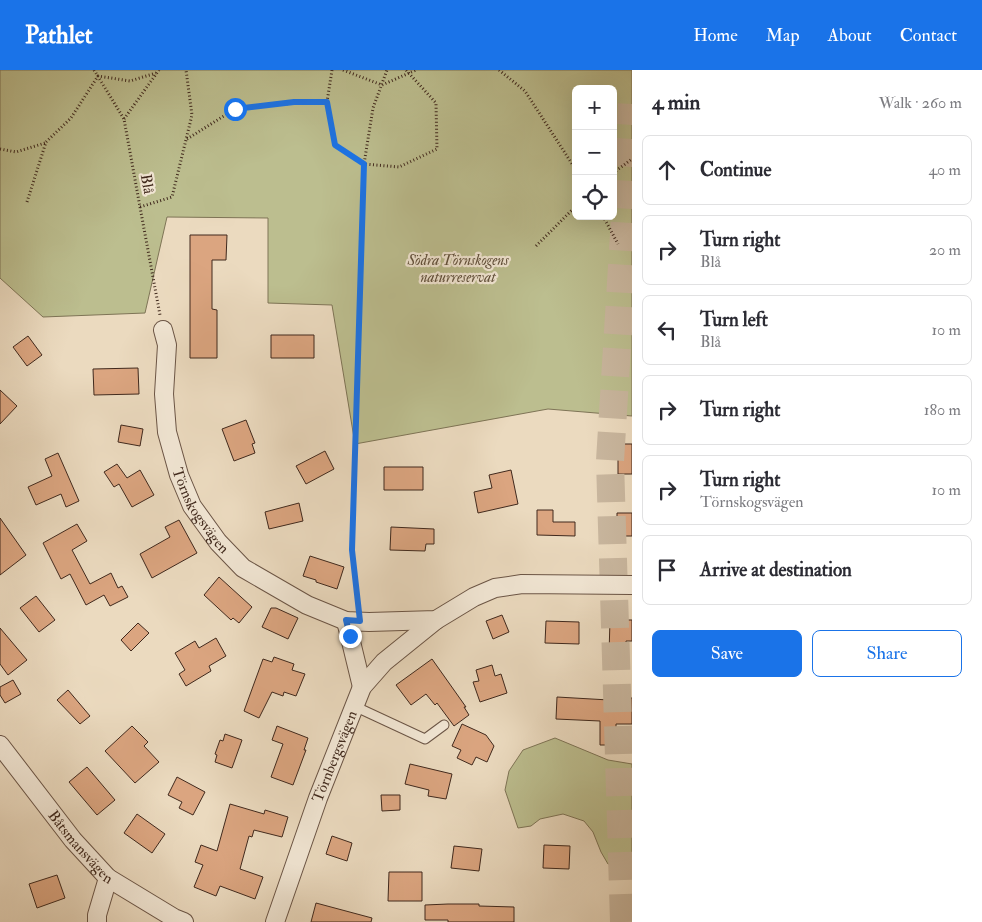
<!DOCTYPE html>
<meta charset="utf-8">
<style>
body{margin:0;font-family:"IM FELL Double Pica",serif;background:#f7f7f7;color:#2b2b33}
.controls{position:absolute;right:15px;top:15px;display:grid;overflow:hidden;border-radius:8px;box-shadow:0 5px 20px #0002}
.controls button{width:45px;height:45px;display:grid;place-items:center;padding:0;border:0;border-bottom:1px solid #e1e1e2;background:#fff;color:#2b2b33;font:25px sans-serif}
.stop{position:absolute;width:15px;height:15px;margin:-11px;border:4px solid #1a73e8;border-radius:50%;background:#fff}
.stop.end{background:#1a73e8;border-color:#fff;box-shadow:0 1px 5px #0008}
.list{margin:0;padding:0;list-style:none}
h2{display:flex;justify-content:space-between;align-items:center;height:65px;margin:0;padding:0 20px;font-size:21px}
h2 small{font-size:16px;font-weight:400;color:#7c7c81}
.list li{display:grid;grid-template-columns:32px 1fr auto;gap:15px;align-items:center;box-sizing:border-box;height:70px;margin:0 10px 10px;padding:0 10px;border:1px solid #e1e1e2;border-radius:8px}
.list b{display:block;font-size:19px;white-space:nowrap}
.list p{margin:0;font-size:16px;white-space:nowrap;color:#7c7c81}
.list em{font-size:16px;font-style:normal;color:#7c7c81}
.actions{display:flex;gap:10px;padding:15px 20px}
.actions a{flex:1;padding:11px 0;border:1px solid #1a73e8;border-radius:8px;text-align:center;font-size:18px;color:#1a73e8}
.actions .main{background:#1a73e8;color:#fff}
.icon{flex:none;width:28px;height:28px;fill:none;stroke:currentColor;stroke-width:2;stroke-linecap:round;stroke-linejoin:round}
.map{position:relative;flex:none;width:632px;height:852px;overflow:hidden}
header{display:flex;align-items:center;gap:30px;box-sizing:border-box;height:70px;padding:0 25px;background:#1a73e8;color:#fff}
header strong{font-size:24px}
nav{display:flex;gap:28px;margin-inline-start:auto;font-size:18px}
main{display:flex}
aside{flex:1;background:#fff}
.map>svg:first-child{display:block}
.green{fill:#bcbe8f;stroke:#7e7456;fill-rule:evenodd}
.building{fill:#dba580;stroke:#40291d}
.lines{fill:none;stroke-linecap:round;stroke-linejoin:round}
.motorway-tunnel{stroke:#c9b79f;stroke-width:28;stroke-dasharray:28 14;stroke-linecap:butt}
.service-casing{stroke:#6b5546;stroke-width:11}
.minor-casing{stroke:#6b5546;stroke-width:20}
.path{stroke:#40291d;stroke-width:3;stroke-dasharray:1 2.5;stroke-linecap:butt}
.service{stroke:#f2e7d5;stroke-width:9}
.minor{stroke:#f2e7d5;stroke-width:18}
.route{stroke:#1a73e8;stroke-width:6}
.labels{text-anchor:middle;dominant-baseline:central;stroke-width:4.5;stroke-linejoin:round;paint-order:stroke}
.street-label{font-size:15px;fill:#40291d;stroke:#f2e7d5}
.park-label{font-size:15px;font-style:italic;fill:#5f4e3a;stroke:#f2e7d5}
</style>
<header>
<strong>Pathlet</strong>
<nav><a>Home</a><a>Map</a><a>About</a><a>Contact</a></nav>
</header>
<main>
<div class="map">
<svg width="632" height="852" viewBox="0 0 632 852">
<rect width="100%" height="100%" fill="#ebdabf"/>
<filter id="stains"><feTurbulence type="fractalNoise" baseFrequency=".004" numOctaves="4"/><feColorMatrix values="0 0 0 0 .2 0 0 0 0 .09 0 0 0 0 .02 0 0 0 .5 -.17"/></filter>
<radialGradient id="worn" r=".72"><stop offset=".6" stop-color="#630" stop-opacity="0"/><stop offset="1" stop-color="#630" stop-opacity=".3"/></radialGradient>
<!-- green -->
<path class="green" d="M0,0H632V346L548,339L355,374L332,235L268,233V148L167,147L145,243L43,247L0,208ZM576,19H613V146H576Z
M555,668L608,690L632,694V787L621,795L608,794L601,782L593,762L584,751L563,744L540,749L531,756L518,758L505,720L509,701L523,680Z"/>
<!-- building -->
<path class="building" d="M190,165H227L226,190H212V239L217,240V288H190Z
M271,265H314V288H271Z
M28,266L42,285L27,296L13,277Z
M138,298L139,324L94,325L93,299Z
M0,320L17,336L0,354Z
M246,350L255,373L252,374L255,383L234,391L222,359Z
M121,355L143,359L140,376L118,372Z
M618,374H632V404H618Z
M325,381L334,399L306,414L296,396Z
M58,383L79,431L66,437L61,424L36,435L28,417L52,406L45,389Z
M117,394L127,408L140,400L154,425L132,437L119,414L114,417L104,402Z
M384,397H423V420H384Z
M511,400L518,434L478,443L474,422L492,418L489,405Z
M299,433L303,451L269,459L265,442Z
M537,440H553V452H575V466L537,465Z
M617,443H632V466H617Z
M0,448L26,485L0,505Z
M179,450L197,483L152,508L140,484L170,467L165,457Z
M77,454L87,471L72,480L90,514L111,503L118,518L122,516L128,527L110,536L104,525L86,535L70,504L61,509L43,473Z
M391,457L434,459V474H426L425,481L390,480Z
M310,486L344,497L337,519L316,512V510L303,506Z
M219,507L252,537L239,553L233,548L231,550L204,525Z
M36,526L55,550L39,562L20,538Z
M271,538H276L298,548L288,569L262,557Z
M502,545L509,562L493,569L486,551Z
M610,550H632V571H626V584H609Z
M546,551L579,552V574L545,573Z
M138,553L149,563L131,581L121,570Z
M0,558L27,590L8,605L0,594Z
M216,568L226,586L209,596L211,601L186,616L179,604L185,600L175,583L195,571L199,578Z
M274,587L294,594L292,600L305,604L296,626L284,622L283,626L272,622L259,648L244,641L263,589L272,592Z
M432,589L466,637H464L469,645L454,656L437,633L435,635L426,624L411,635L396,615Z
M492,595L495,606L501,604L507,623L480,632L473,612L479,611L476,600Z
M13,610L21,624L5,633L0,625V617Z
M68,620L90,646L80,654L57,630Z
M557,627L609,630V628H632V654H616V675H600V651L556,649Z
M462,654L486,665L494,676L487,692L476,687L472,695L457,688L461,680L452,676Z
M132,656L148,672L144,676L159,692L135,713L105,681Z
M277,656L308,668L304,680H306L293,715L271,707L283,674L272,670Z
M225,664L242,670L232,698L215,692L217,685L215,684L220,670L223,671Z
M410,694L452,704L446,729L428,726L429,720L405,714Z
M87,697L115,730L97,745L69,712Z
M177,707L205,722L193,745L179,738L182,732L168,725Z
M381,725H400V740L382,741Z
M230,734L264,744L265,740L288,747L282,767L254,760L252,767L249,766L240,799L263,807L255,829L220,816L216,826L194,817L203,795L195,792L201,775L217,781Z
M137,744L165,764L152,783L124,763Z
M332,766L352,773L347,791L326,784Z
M544,775L570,776L569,799L543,798Z
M454,776L482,779L479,801L451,798Z
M389,802H422V831H388Z
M57,805L65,828L37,838L29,814Z
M316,833L372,848L371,852H311Z
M448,834H479V836L514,837V852H448V850H425V835Z"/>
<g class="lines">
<!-- motorway-tunnel -->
<path class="motorway-tunnel" d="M624,852L610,391L632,34"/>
<defs>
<path id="service" d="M354,636L425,669L444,655"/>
<g id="minor">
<path id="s1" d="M163,260L167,275L164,324L167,362L179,405L192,436L218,472L243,498L307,535L346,551L369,552L436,550L474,527L495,518L522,514L632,515"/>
<path d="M346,551L362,617"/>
<path id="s2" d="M0,675L73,770L108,808L174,848L184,852"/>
<path d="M97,852V845L108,808"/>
<path id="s3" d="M275,852L318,728L362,617L384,592L436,550"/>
</g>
</defs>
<!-- service casing -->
<use href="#service" class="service-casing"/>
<!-- minor casing -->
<use href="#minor" class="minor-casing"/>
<!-- path -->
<path class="path" d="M94,0L124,49L140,137L172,127L192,45L186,0
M332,0L327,32L335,75L364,94L373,38L387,0
M343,0L382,15L416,0
M499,0L525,21L576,100
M124,49L159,0
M187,69L235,39L294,33L327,32
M0,79L16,82L45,73
M613,103L632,89
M27,132L46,72L71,48L98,6L130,11L156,3
M140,137L160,245
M603,146L618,174
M536,176L576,136
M358,536L352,480L364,94L399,97L437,79L436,33L406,0"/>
<!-- service -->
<use href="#service" class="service"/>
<!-- minor -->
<use href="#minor" class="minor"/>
</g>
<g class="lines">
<!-- route -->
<path class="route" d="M235,39L294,32H327L335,75L364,94L352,480L360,551L346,550L350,566"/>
</g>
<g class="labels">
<!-- street labels -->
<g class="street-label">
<text transform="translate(147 114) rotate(80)">Blå</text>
<text stroke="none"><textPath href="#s1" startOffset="189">Törnskogsvägen</textPath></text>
<text stroke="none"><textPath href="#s3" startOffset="176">Törnbergsvägen</textPath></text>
<text stroke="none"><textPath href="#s2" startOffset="130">Båtsmansvägen</textPath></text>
</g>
<!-- park labels -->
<g class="park-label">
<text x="458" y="190">Södra Törnskogens<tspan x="458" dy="17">naturreservat</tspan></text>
</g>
</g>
<rect width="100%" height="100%" filter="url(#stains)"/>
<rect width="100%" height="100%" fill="url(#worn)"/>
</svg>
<div class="controls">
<button>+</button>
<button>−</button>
<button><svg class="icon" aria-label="locate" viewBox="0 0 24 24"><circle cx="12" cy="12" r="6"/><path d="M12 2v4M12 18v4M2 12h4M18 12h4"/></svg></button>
</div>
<div class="stop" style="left:235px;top:39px"></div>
<div class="stop end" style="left:350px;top:566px"></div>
</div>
<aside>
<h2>4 min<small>Walk · 260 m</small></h2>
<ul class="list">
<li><svg class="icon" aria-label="ahead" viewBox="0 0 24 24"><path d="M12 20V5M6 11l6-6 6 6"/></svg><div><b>Continue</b></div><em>40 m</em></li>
<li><svg class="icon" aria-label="right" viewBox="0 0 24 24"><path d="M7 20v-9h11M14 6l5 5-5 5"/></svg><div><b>Turn right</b><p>Blå</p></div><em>20 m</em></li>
<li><svg class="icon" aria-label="left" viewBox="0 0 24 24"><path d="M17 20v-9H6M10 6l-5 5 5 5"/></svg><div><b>Turn left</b><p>Blå</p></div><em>10 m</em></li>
<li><svg class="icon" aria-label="right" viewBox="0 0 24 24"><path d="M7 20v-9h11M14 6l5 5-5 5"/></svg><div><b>Turn right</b></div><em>180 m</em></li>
<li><svg class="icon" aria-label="right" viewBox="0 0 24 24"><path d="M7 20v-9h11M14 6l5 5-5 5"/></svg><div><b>Turn right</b><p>Törnskogsvägen</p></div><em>10 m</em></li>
<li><svg class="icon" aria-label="arrive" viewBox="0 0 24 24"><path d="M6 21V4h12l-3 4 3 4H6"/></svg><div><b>Arrive at destination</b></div></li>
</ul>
<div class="actions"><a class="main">Save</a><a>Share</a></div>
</aside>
</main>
